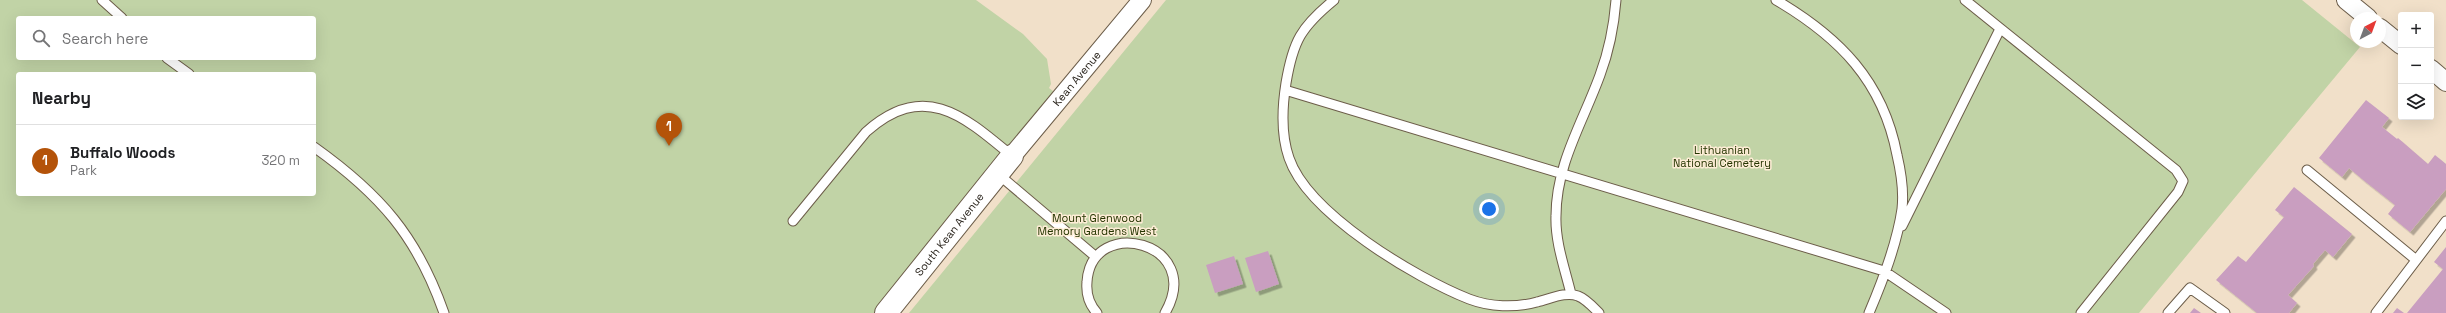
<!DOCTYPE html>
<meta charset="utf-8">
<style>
body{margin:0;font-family:"Space Grotesk",sans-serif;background:#f6f6f6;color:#202124}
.controls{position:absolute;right:12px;top:12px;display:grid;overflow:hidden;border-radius:4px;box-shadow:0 4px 16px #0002}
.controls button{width:36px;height:36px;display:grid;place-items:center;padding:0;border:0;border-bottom:1px solid #e0e0e0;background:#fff;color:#202124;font:20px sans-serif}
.compass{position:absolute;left:2350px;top:12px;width:36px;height:36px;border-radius:50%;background:#fff;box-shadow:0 4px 16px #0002;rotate:41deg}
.you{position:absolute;left:1489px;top:209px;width:14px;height:14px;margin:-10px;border:3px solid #fff;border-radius:50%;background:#1a73e8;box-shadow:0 0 0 6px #1a73e833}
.badge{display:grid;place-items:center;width:26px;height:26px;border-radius:50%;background:#b45309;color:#fff;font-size:13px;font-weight:700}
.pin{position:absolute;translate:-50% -33px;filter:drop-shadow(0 1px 2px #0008)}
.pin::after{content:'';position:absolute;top:21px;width:14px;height:12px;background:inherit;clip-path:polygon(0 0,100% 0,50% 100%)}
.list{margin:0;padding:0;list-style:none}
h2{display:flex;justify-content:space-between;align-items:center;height:52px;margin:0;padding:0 16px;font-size:17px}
h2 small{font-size:13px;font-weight:400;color:#757577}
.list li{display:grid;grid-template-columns:26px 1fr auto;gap:12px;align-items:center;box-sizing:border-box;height:72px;padding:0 16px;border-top:1px solid #e0e0e0}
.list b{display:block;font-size:15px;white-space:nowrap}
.list p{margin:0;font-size:13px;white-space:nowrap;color:#757577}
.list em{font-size:13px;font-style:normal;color:#757577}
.icon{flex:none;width:22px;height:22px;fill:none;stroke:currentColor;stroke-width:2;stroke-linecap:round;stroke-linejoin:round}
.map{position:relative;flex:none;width:2446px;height:313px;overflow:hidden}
.search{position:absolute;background:#fff;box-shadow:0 4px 16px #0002;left:16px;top:16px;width:300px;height:44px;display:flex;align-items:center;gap:10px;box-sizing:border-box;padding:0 14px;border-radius:4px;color:#757577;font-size:15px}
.panel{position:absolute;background:#fff;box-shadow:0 4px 16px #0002;left:16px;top:72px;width:300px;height:124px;border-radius:4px}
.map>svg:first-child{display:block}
.green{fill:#c1d3a6;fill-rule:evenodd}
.building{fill:#c99ec0;filter:url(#shadow)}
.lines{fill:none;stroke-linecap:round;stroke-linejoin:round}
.lane-casing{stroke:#6c5d49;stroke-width:11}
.street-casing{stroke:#6c5d49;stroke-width:20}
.secondary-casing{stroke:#6c5d49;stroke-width:24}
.lane{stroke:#fff;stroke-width:9}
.street{stroke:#fff;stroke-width:18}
.secondary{stroke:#fff;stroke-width:22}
.labels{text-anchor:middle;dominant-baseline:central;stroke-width:3;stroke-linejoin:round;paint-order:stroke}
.street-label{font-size:11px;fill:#211b13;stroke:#feedd6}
.park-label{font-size:11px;fill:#253500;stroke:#feedd6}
</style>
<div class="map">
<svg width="2446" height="313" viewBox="0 0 2446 313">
<defs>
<filter id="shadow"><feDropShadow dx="3.5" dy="3.5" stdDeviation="0" flood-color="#0004"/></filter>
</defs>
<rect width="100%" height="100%" fill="#f1e0c9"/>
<!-- green -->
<path class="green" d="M0,0H976L1023,34L1047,59L1051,84L1049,88L1062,98L895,313H0ZM18,18H314V58H18ZM18,74H314V194H18Z
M1166,0H2302L2360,47L2139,313H909Z"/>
<!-- building -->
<path class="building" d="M2366,100L2389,118L2382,127L2397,139L2398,138L2428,164L2435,155L2446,164V189L2410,232L2388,214L2395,205L2362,179L2349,168L2342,177L2319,158Z
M2294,187L2352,234L2333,257L2325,250L2313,264L2314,266L2288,295L2297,303L2289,313H2257L2216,280L2238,256L2246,262L2284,217L2275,210Z
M2446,247V313H2407L2443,269L2434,262Z
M1268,251L1279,284L1256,292L1245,258Z
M1234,256L1243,284L1215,293L1206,265Z
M2194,308L2201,313H2190Z
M2397,308L2404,313H2393Z"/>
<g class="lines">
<defs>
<path id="lane" d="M102,0L122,18
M1334,0C1301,27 1293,41 1286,83C1282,108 1281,135 1289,158C1308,214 1416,278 1469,299C1490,307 1515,308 1537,302C1550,299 1566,291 1578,296C1586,299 1593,307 1599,313
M1776,0C1839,37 1883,81 1897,155C1901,172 1904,191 1902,209C1897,244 1883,280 1869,313
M1965,0L2176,170L2183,181L2178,192L2081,313
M167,58L189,74
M1285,90L1884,271L1946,313
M314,147C380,194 417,236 444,313
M2307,170L2415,259
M998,174L1096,257
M793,221L866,132C924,80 964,116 1012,156
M1902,226L2000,29
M1571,294C1565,269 1555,242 1556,216C1556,164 1583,122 1600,75C1609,51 1614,25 1616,0
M1097,313C1089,304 1086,293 1087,282C1091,214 1206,242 1165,313
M2168,313L2190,288L2225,313
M2376,313L2446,221"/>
<g id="street">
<path d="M2346,0L2368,18"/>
<path d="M2380,28L2401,45"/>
<path d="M2431,69L2446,82"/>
<path id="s1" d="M1012,156L1142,0"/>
</g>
<g id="secondary">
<path id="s2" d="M886,313L1012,156"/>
</g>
</defs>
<!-- lane casing -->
<use href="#lane" class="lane-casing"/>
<!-- street casing -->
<use href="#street" class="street-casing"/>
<!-- secondary casing -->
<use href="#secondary" class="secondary-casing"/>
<!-- lane -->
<use href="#lane" class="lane"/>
<!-- street -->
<use href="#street" class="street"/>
<!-- secondary -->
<use href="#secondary" class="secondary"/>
</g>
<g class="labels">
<!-- street labels -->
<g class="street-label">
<text stroke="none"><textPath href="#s1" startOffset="101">Kean Avenue</textPath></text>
<text stroke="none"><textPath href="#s2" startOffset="101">South Kean Avenue</textPath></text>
</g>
<!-- park labels -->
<g class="park-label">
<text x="1722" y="150">Lithuanian<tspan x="1722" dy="13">National Cemetery</tspan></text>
<text x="1097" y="218">Mount Glenwood<tspan x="1097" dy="13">Memory Gardens West</tspan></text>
</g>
</g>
</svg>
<div class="controls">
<button>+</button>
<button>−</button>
<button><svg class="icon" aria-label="layers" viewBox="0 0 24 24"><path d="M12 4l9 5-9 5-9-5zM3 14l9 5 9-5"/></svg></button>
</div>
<svg class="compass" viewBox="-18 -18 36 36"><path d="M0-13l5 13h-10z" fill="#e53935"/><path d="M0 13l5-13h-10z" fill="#757577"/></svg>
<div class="you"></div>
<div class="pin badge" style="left:669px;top:146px">1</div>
<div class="search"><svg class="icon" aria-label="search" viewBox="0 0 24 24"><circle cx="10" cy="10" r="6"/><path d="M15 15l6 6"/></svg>Search here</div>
<section class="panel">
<h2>Nearby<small></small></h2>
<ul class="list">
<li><span class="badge">1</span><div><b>Buffalo Woods</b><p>Park</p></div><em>320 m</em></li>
</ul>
</section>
</div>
